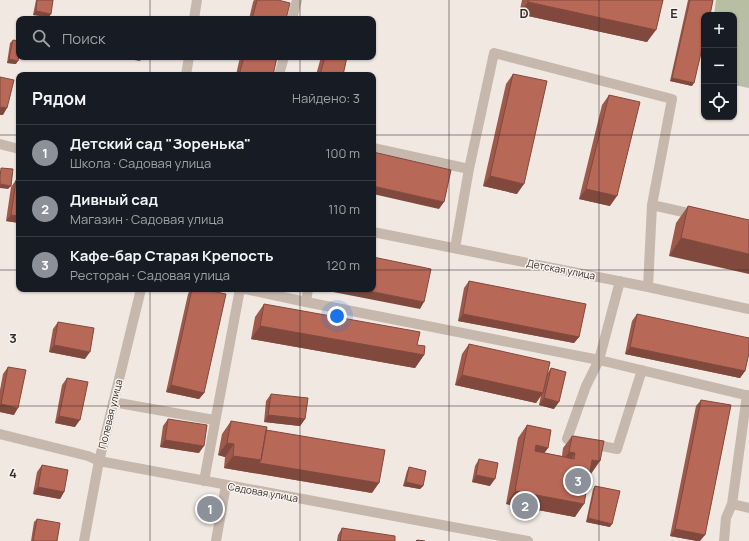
<!DOCTYPE html>
<html lang="ru">
<meta charset="utf-8">
<style>
body{margin:0;font-family:Manrope,sans-serif;background:#20242c;color:#f1f3f6}
.controls{position:absolute;right:12px;top:12px;display:grid;overflow:hidden;border-radius:8px;box-shadow:0 1px 3px #0004}
.controls button{width:36px;height:36px;display:grid;place-items:center;padding:0;border:0;border-bottom:1px solid #363941;background:#171b24;color:#f1f3f6;font:20px sans-serif}
.you{position:absolute;left:337px;top:316px;width:14px;height:14px;margin:-10px;border:3px solid #fff;border-radius:50%;background:#1a73e8;box-shadow:0 0 0 6px #1a73e833}
.badge{display:grid;place-items:center;width:26px;height:26px;border-radius:50%;background:#8c9099;color:#fff;font-size:13px;font-weight:700}
.pin{position:absolute;translate:-50% -50%;border:2px solid #fff;box-shadow:0 1px 4px #0006}
.list{margin:0;padding:0;list-style:none}
h2{display:flex;justify-content:space-between;align-items:center;height:52px;margin:0;padding:0 16px;font-size:17px}
h2 small{font-size:13px;font-weight:400;color:#9ea1a6}
.list li{display:grid;grid-template-columns:26px 1fr auto;gap:12px;align-items:center;box-sizing:border-box;height:56px;padding:0 16px;border-top:1px solid #363941}
.list b{display:block;font-size:15px;white-space:nowrap}
.list p{margin:0;font-size:13px;white-space:nowrap;color:#9ea1a6}
.list em{font-size:13px;font-style:normal;color:#9ea1a6}
.icon{flex:none;width:22px;height:22px;fill:none;stroke:currentColor;stroke-width:2;stroke-linecap:round;stroke-linejoin:round}
.map{position:relative;flex:none;width:749px;height:541px;overflow:hidden}
.search{position:absolute;background:#171b24;box-shadow:0 1px 3px #0004;left:16px;top:16px;width:360px;height:44px;display:flex;align-items:center;gap:10px;box-sizing:border-box;padding:0 14px;border-radius:8px;color:#9ea1a6;font-size:15px}
.panel{position:absolute;background:#171b24;box-shadow:0 1px 3px #0004;left:16px;top:72px;width:360px;height:220px;border-radius:8px}
.map>svg:first-child{display:block}
.green{fill:#b7bea2}
.lines{fill:none;stroke-linecap:round;stroke-linejoin:round}
.minor{stroke:#c7b8ae;stroke-width:10}
.wall{fill:#9e594b}
.shaded-wall{fill:#81493d}
.building{fill:#b86857;stroke:#81493d}
.grid{fill:none;stroke:#372e2b;stroke-width:1;stroke-opacity:0.55}
.labels{text-anchor:middle;dominant-baseline:central;stroke-width:3;stroke-linejoin:round;paint-order:stroke}
.street-label{font-size:10px;fill:#372e2b;stroke:#f8f2ed}
.grid-label{font-size:13px;text-anchor:middle;font-weight:bold;fill:#372e2b;stroke:#f8f2ed;stroke-width:3;stroke-linejoin:round;paint-order:stroke}
</style>
<div class="map">
<svg width="749" height="541" viewBox="0 0 749 541">
<rect width="100%" height="100%" fill="#f0e8e1"/>
<!-- green -->
<path class="green" d="M716,0H749V88L734,85V15H714Z"/>
<g class="lines">
<!-- minor -->
<path class="minor" d="M194,19L197,0
M292,19L297,0
M186,75L189,57
M279,75L284,57
M0,144L19,149
M373,148L469,169L455,248
M469,169L494,53L672,99L652,205L648,287
M652,205L697,215
M373,232L648,287L749,309
M620,281L599,360L586,386L567,439L617,449L642,370
M245,289L306,302L599,360L749,396
M306,302L308,289
M113,402L214,420
M0,434L88,456L99,461L528,541
M204,481L240,289
M732,504L749,508
M84,541L99,461L141,289
M216,541L226,485
M724,541L726,518L732,504L747,395"/>
</g>
<!-- wall -->
<path class="wall" d="M36,0H53L49,17L33,15Z
M254,0H278L286,19H249L253,2Z
M522,0H663L647,42L519,14Z
M688,0H713L692,86L670,81Z
M13,40L16,64L7,63L10,43Z
M240,57H277L273,75H236Z
M321,57H347L343,75H316Z
M513,74L517,194L483,186L506,84Z
M609,95L610,206L579,199L602,105Z
M16,180L19,223L6,221L11,187Z
M688,206L749,220L669,256L676,223Z
M469,281L579,337L574,343L458,321L464,288Z
M191,289H202L204,393L199,399L166,392L188,294Z
M264,304L417,345L424,355L415,368L251,339L255,317Z
M637,314L745,371L740,378L625,354L632,321Z
M58,322L85,359L49,352L53,329Z
M469,344L547,374L551,368L554,409L539,405L541,395L536,403L455,385L462,354Z
M8,367L14,415L0,412V390L3,374Z
M67,378L75,427L55,423L62,385Z
M271,394L305,419L300,426L264,422L266,401Z
M701,400L700,541H697L670,536L696,406Z
M168,419L199,453L160,447L163,426Z
M231,421L266,430L372,493L224,468L225,457L218,455L222,434Z
M527,425L548,448L544,453L562,456L563,448L572,436L591,474H589L575,517L506,504L518,438Z
M479,459L490,486L472,482L475,466Z
M42,465L64,492L60,499L33,494L37,472Z
M409,467L423,486L420,489L403,486L407,471Z
M595,486L610,527L586,522L593,489Z
M37,519L57,541H31L34,522Z
M342,528L395,541H337L338,535Z"/>
<!-- shaded-wall -->
<path class="shaded-wall" d="M528,2L656,30L647,42L519,14Z
M36,11L51,14L49,17L33,15Z
M33,57H48L47,59Z
M117,57H143L140,61Z
M9,59L18,61L16,64L7,63Z
M672,78L694,83L692,86L670,81Z
M0,107L7,108L3,115H0Z
M490,176L524,184L517,194L483,186Z
M0,184L11,186L8,189L0,188Z
M373,186L444,202L439,209L373,194Z
M586,189L617,196L610,206L579,199Z
M11,215L19,216V223L6,221Z
M681,238L749,254V274L669,256Z
M323,289H359L424,302L420,309L323,290Z
M463,314L579,337L574,343L458,321Z
M260,326L424,355L415,368L251,339Z
M54,345L90,352L85,359L49,352Z
M630,347L745,371L740,378L625,354Z
M462,375L543,393L536,403L455,385Z
M171,385L204,393L199,399L166,392Z
M544,398L559,402L554,409L539,405Z
M1,404L18,408L14,415L0,412V405Z
M268,415L305,419L300,426L264,422Z
M59,416L80,420L75,427L55,423Z
M165,440L204,446L199,453L160,447Z
M227,443L234,444L225,457L218,455Z
M536,445L548,448L539,460L527,458Z
M569,452L575,453L566,466L560,465Z
M233,456L261,460L379,483L372,493L224,468Z
M592,460L600,461L591,474L583,472Z
M476,475L495,479L490,486L472,482Z
M406,482L423,486L420,489L403,486Z
M38,487L64,492L60,499L33,494Z
M515,491L584,504L575,517L506,504Z
M588,518L612,524L610,527L586,522Z
M675,529L705,535L700,541H697L670,536Z"/>
<!-- building -->
<path class="building" d="M37,0H53L51,14L36,11Z
M257,0H278L290,3L286,19H252Z
M528,0H663L656,30L528,2Z
M690,0H713L710,15H704V40L694,83L672,78Z
M13,40L19,41V56L18,61L9,59Z
M244,57H277L273,75H239Z
M325,57H347L343,75H320Z
M513,74L547,81L524,184L490,176Z
M0,77L14,80L7,108L0,107Z
M609,95L640,102L617,196L586,189Z
M373,152L451,170L444,202L373,186Z
M1,168L13,169L11,186L0,184V178Z
M16,180H19V216L11,215Z
M688,206L749,220V254L681,238Z
M373,257L431,269L424,302L359,289H373Z
M469,281L586,304L579,337L463,314Z
M192,289H202L226,294L204,393L171,385Z
M264,304L420,332L417,345L425,346L424,355L260,326Z
M637,314L749,338V353L745,371L630,347Z
M58,322L94,328L90,352L54,345Z
M469,344L550,362L543,393L462,375Z
M8,367L26,370L18,408L1,404Z
M551,368L566,372L559,402L544,398Z
M67,378L88,382L80,420L59,416Z
M271,394L308,398L305,419L268,415Z
M701,400L731,405L705,535L675,529Z
M168,419L207,425L204,446L165,440Z
M231,421L267,427L261,460L233,456L234,444L227,443Z
M527,425L551,430L548,448L536,445L535,451L574,459L575,453L569,452L572,436L604,441L600,461L592,460L584,504L515,491Z
M266,430L385,450L379,483L259,463L261,460Z
M479,459L498,463L495,479L476,475Z
M42,465L68,470L64,492L38,487Z
M409,467L426,471L423,486L406,482Z
M595,486L620,491L612,524L588,518Z
M37,519L60,523L57,541H33Z
M342,528L395,536V541H340Z
M417,540L425,541H416Z"/>
<!-- grid -->
<path class="grid" d="M150,0V19M300,0V19M449,0V541M599,0V541M150,57V75M300,57V75M0,135H19M373,135H749M0,270H19M373,270H749M150,289V541M300,289V541M0,406H749"/>
<g class="labels">
<!-- street labels -->
<g class="street-label">
<text transform="translate(561 269) rotate(11)">Детская улица</text>
<text transform="translate(110 414) rotate(-76)">Полевая улица</text>
<text transform="translate(263 492) rotate(10)">Садовая улица</text>
</g>
</g>
<g class="grid-label">
<text x="524" y="18">D</text>
<text x="674" y="18">E</text>
<text x="13" y="343">3</text>
<text x="13" y="478">4</text>
</g>
</svg>
<div class="controls">
<button>+</button>
<button>−</button>
<button><svg class="icon" aria-label="locate" viewBox="0 0 24 24"><circle cx="12" cy="12" r="6"/><path d="M12 2v4M12 18v4M2 12h4M18 12h4"/></svg></button>
</div>
<div class="you"></div>
<div class="pin badge" style="left:210px;top:509px">1</div>
<div class="pin badge" style="left:525px;top:506px">2</div>
<div class="pin badge" style="left:578px;top:481px">3</div>
<div class="search"><svg class="icon" aria-label="search" viewBox="0 0 24 24"><circle cx="10" cy="10" r="6"/><path d="M15 15l6 6"/></svg>Поиск</div>
<section class="panel">
<h2>Рядом<small>Найдено: 3</small></h2>
<ul class="list">
<li><span class="badge">1</span><div><b>Детский сад &quot;Зоренька&quot;</b><p>Школа · Садовая улица</p></div><em>100 m</em></li>
<li><span class="badge">2</span><div><b>Дивный сад</b><p>Магазин · Садовая улица</p></div><em>110 m</em></li>
<li><span class="badge">3</span><div><b>Кафе-бар Старая Крепость</b><p>Ресторан · Садовая улица</p></div><em>120 m</em></li>
</ul>
</section>
</div>
